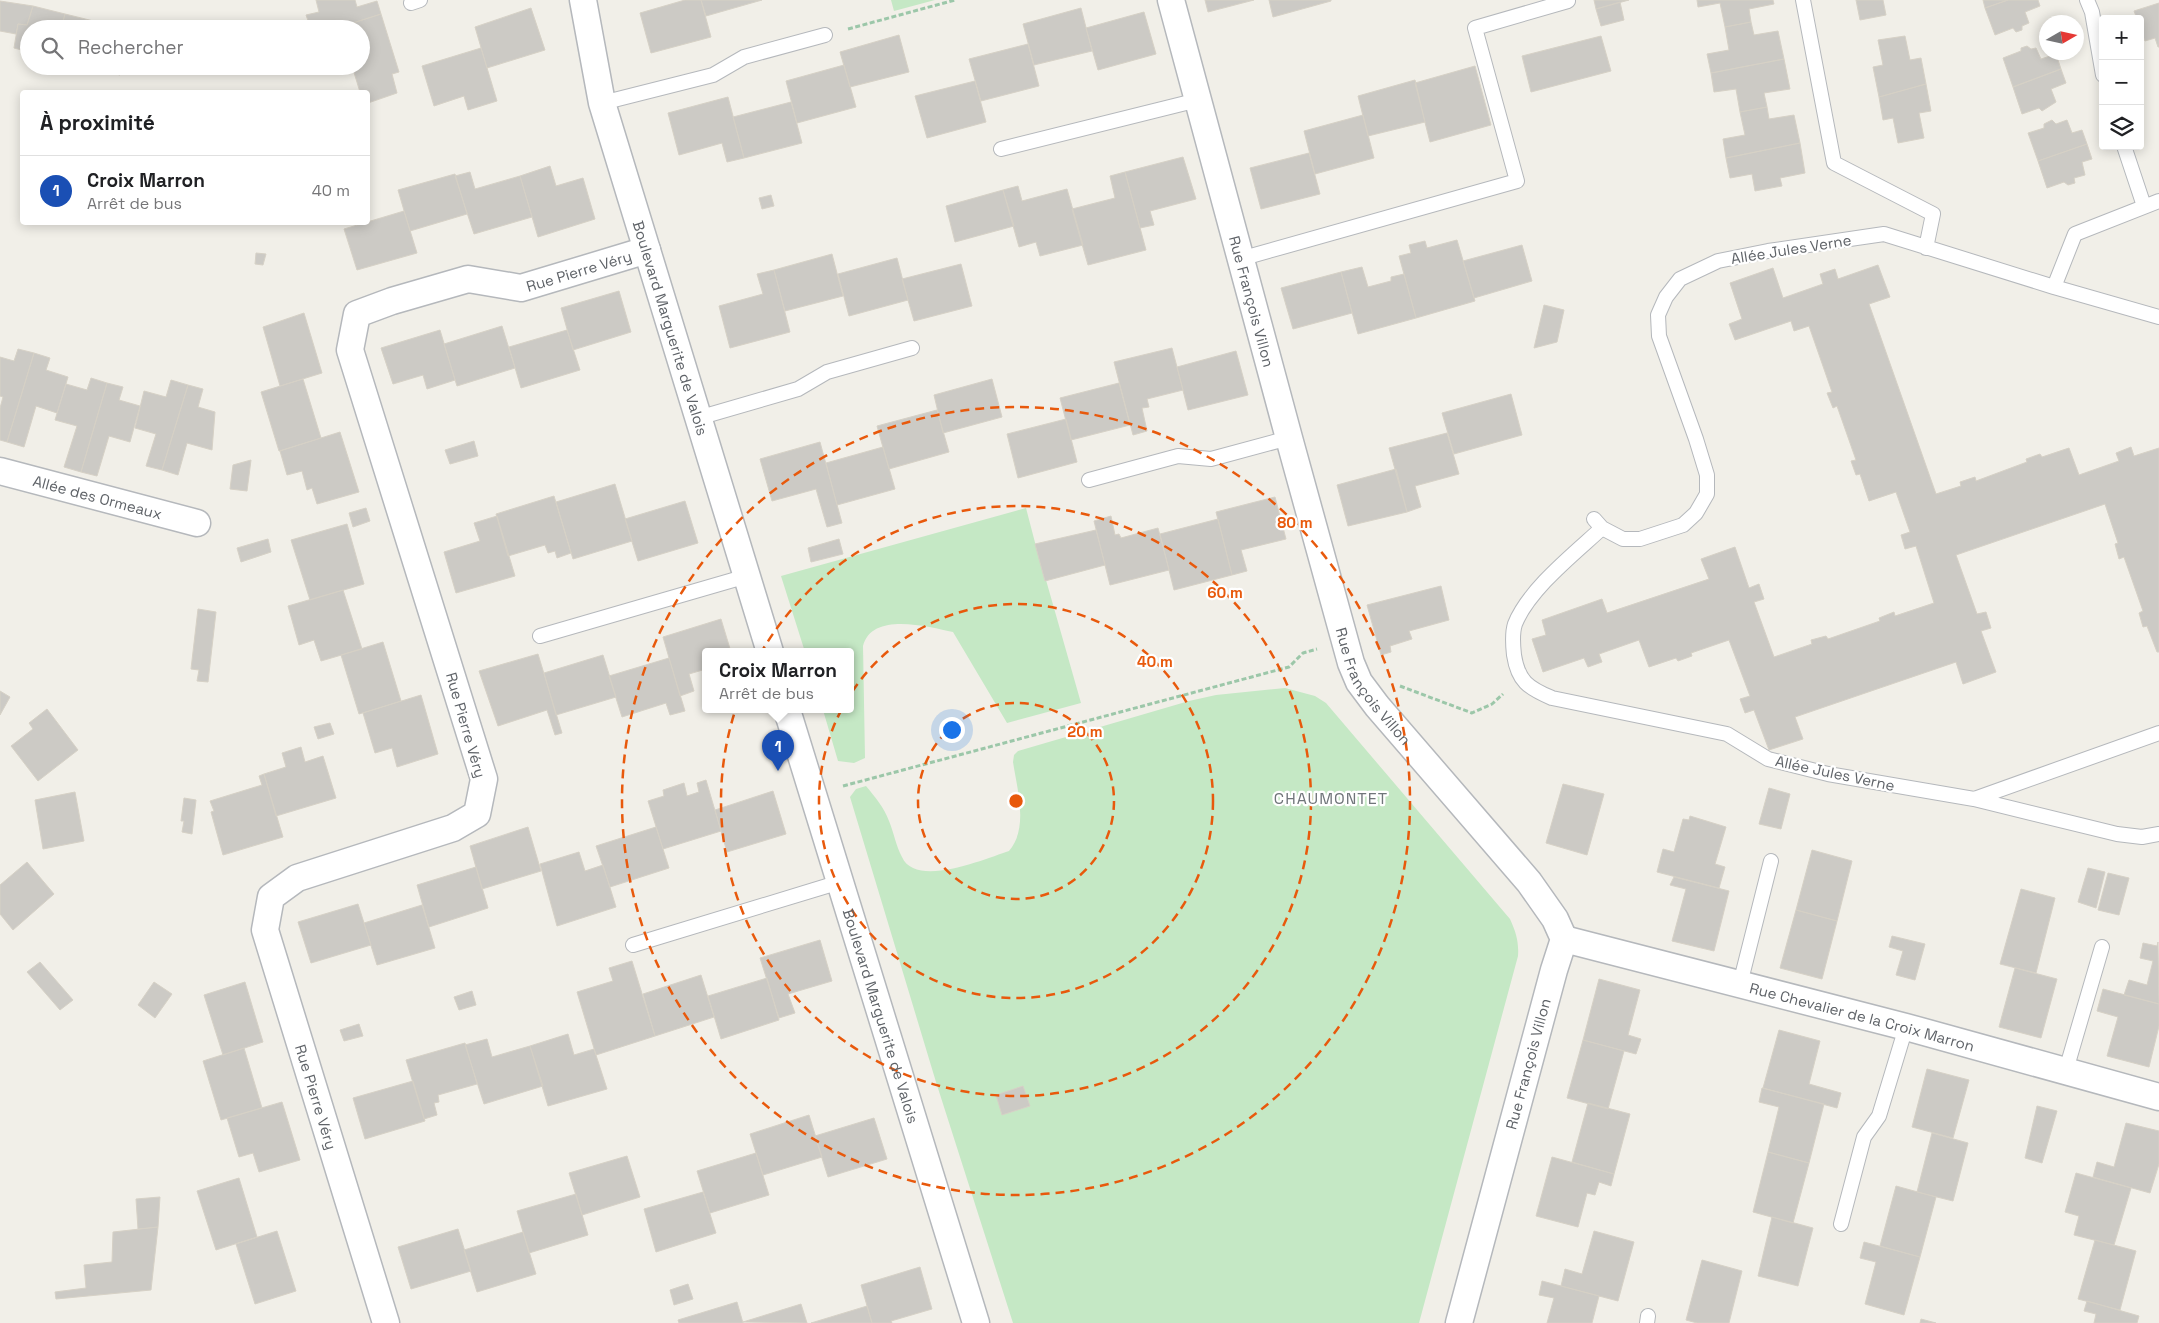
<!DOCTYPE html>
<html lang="fr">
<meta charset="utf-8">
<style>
body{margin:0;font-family:"Space Grotesk",sans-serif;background:#f6f6f6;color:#202124}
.controls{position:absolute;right:15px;top:15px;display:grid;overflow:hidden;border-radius:5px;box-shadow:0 2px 12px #0003}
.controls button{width:45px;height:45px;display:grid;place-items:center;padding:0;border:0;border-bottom:1px solid #e0e0e0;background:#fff;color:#202124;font:25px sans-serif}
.compass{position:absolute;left:2039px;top:15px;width:45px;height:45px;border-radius:50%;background:#fff;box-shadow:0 2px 12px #0003;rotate:81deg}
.you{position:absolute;left:951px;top:729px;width:18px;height:18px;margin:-12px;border:4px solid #fff;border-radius:50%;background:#1a73e8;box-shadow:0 0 0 8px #1a73e833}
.badge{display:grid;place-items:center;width:32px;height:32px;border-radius:50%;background:#ea580c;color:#fff;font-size:16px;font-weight:700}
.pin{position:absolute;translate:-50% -41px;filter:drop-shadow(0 1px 2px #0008)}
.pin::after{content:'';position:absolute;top:26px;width:18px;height:15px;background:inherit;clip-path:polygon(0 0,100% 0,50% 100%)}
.popup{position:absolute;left:702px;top:648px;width:152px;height:65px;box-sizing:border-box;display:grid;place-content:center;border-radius:5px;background:#fff;filter:drop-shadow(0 1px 4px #0005);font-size:16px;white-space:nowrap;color:#757577}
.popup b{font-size:19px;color:#202124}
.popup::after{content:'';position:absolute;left:50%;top:100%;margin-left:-10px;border:10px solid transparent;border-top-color:#fff}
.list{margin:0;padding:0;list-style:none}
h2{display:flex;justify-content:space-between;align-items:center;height:65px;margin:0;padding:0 20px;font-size:21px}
h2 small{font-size:16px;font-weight:400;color:#757577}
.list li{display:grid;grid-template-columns:32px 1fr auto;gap:15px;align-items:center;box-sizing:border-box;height:70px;padding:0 20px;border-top:1px solid #e0e0e0}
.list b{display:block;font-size:19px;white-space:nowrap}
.list p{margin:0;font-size:16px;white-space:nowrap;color:#757577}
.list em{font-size:16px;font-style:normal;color:#757577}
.icon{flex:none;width:28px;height:28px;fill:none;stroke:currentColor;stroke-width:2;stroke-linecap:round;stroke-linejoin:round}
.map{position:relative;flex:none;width:2159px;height:1323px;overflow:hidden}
.search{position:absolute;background:#fff;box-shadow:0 2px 12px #0003;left:20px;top:20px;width:350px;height:55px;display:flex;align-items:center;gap:12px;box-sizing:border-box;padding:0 18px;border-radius:28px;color:#757577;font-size:19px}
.panel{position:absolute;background:#fff;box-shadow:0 2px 12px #0003;left:20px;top:90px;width:350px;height:135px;border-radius:5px}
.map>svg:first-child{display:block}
.green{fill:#c5e8c5}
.building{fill:#cccac5;stroke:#d6d1c6}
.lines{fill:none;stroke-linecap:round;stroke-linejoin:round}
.lane-casing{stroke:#b5b8bc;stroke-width:16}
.street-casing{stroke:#b5b8bc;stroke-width:29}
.path{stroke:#9cc7a9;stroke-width:3;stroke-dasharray:5 2.5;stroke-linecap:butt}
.lane{stroke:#fff;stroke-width:14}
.street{stroke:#fff;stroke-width:26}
.ring{fill:none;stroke:#e8590c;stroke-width:2.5;stroke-dasharray:9 6}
.labels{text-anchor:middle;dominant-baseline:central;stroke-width:4.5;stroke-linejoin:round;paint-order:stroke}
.street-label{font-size:15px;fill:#5f6368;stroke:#fff}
.neighbourhood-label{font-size:16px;letter-spacing:1px;fill:#70757a;stroke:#fff}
.centre{fill:#e8590c;stroke:#fff;stroke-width:2.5}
.ring-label{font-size:15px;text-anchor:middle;font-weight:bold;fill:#e8590c;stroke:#fff;stroke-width:4.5;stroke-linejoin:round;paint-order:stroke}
</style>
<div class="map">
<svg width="2159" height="1323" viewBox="0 0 2159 1323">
<rect width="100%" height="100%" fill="#f1efe8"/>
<!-- green -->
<path class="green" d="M891,0H935L894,11Z
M1026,508L1045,581L1046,580L1081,703L1007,723L953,632C929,627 872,611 863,646L865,758L854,763L838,761L823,710H850V652H805L781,576Z
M1285,688L1315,696L1326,703L1510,919C1516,932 1519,942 1518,956L1419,1323H1013L936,1082L850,797L856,789L866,786C875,797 884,807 889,821C894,833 896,846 902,857C916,889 987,858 1009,851C1029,828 1017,789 1013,762L1014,755L1018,751L1189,701L1216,695Z"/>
<!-- building -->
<path class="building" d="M316,0H355L357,7L377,1L381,14L334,29H311L306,15L319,12Z
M685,0H701L711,37L651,53L640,13Z
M701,0H762L706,16Z
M1205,0H1254L1208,12Z
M1269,0H1331V1L1273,17Z
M1594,0H1629L1596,9Z
M1697,0H1773L1774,4L1749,9L1751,22L1725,27L1720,3L1698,7Z
M1856,0H1883L1886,15L1860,20Z
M1983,0H2008L1985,8Z
M2008,0H2038L2040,6L2025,12L2029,23L2022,26V30L2016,32L2013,28L1995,35L1985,8Z
M0,1L33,6L27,25L18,24L16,34L0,31Z
M1620,2L1624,20L1601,26L1596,9Z
M2159,3V47H2158L2155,38L2145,41L2140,29V19H2137L2134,11Z
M33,6L65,14L61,29H29V52L14,48L18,24L27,25Z
M531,8L545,50L487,68L475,27Z
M1081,8L1092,51L1034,65L1023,24Z
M1144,12L1156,54L1098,70L1086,28Z
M65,14L126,29H61Z
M381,14L399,72L392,74L397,93L368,103V92H360L352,66H361V29H334Z
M1751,22L1754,35L1778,31L1784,59L1711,73L1707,54L1729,50L1725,27Z
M899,35L909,72L850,87L840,52Z
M1601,36L1611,71L1531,92L1522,56Z
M1905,36L1910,60L1921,58L1926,84L1879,97L1873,67L1883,65L1878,40Z
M1028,44L1039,86L981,101L969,59Z
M2027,46L2031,49L2036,48L2041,59L2056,54L2061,69L2013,87L2003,58L2021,51V48Z
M481,48L497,101L468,110L464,96L434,106L422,66Z
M1784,59L1790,89L1764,93L1767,107L1740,112L1736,89L1714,92L1711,73Z
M844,65L856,107L797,123L786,81Z
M86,66H122L120,75Z
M1475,66L1491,125L1430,142L1415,83Z
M2061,69L2066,83L2051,89L2056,102L2042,111L2039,108L2022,114L2013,87Z
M1415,80L1425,122L1368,136L1358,96Z
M975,81L986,122L927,138L915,96Z
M1926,84L1931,111L1919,113L1924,138L1898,143L1893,118L1883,120L1879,97Z
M728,97L744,158L727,162L722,143L679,155L668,113Z
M791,102L802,143L744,158L733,117Z
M1767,107L1769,119L1794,115L1800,143L1726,158L1723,139L1745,135L1740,112Z
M1363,115L1374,158L1315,174L1304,131Z
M2052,120L2056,124L2067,120L2072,133L2082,130L2087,144L2038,161L2028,133L2044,128V124Z
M1800,143L1805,173L1780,178L1782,186L1755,191L1752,174L1730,178L1726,158Z
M2087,144L2092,159L2082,162L2085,175L2074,178L2075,183L2068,185L2064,182L2047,188L2038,161Z
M1309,153L1320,194L1261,209L1250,168Z
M1183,157L1196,199L1150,211L1154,225L1140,228L1125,172Z
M550,166L556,186L583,178L595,219L538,237L520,176Z
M470,172L475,189L520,176L532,217L474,234L455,176Z
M1125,172L1146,250L1088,265L1072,209L1115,198L1110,176Z
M455,174L467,214L410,231L398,190Z
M1018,186L1022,201L1067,189L1083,245L1040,256L1036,242L1019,247L1003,190Z
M1003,190L1014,226L955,242L946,206Z
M771,195L774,206L762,209L759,198Z
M404,211L417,253L357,270L344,229Z
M1457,240L1475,301L1416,318L1399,256L1411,253L1409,245L1425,241L1427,248Z
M1522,245L1532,281L1474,298L1463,261Z
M256,253L266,254L263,265L255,264Z
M832,254L843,296L785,311L774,270Z
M897,258L908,300L849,316L838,274Z
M961,264L972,306L914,321L902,279Z
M1878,265L1890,297L1869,304L1936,494L1961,486L1960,482L1975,477L1976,481L2027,462L2026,459L2040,454L2042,457L2069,448L2079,475L2119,461L2116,453L2131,447L2134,456L2159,448V652H2157L2147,626L2143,627L2139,613L2143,611L2124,557L2119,559L2115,544L2118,543L2105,504L1956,555L1977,614L1986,612L1991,628L1981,631L1996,672L1963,684L1956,662L1795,717L1803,739L1769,750L1754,710L1745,713L1740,699L1750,696L1729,640L1691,653L1692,656L1678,661L1676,658L1649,667L1639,640L1599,654L1602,662L1588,667L1584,658L1543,672L1532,639L1546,635L1542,620L1602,599L1607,613L1709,579L1701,559L1735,547L1749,588L1759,584L1764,599L1754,602L1774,657L1812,644L1811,640L1826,636L1828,639L1880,621L1879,618L1894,612L1895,616L1934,603L1916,546L1905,549L1901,535L1910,532L1896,492L1869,501L1860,474L1856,475L1851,461L1856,460L1837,406L1833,408L1827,393L1832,392L1809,326L1794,331L1791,321L1735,340L1729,324L1742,319L1730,283L1773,268L1783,298L1823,284L1820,274L1835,269L1838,279Z
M1362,267L1368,287L1391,281V277L1404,274L1416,318L1358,334L1341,272Z
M774,270L790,332L730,348L719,306L763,294L757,274Z
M1341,272L1352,313L1293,329L1281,288Z
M619,291L631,332L573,350L561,308Z
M1544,305L1564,310L1557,342L1534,348Z
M304,313L322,373L280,386L263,327Z
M502,326L515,368L457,386L444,344Z
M440,330L455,380L427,389L423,375L393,384L381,348Z
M567,330L580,370L521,388L509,347Z
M1172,348L1183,390L1147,399L1149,407L1142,408L1147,431L1133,435L1114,362Z
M18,349L34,353L7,442L0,440V408L3,397L0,396V357L14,361Z
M1236,351L1248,395L1188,410L1177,367Z
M34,353L50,358L46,370L68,377L57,413L36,406L24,447L7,442Z
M91,378L107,383L81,472L64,467L77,426L55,420L66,384L87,390Z
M303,379L321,438L279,451L261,392Z
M992,379L1002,417L943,433L934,395Z
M171,380L188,385L162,470L146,466L156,434L135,428L144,391L166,397Z
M107,383L123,387L119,400L140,406L130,442L109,436L97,476L81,472Z
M1119,383L1130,425L1071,440L1060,398Z
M188,385L203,389L198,407L215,412L212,450L187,443L178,475L162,470Z
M1511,394L1522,435L1454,454L1442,413Z
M937,410L949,452L889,469L877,426Z
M1066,419L1077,462L1018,478L1007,434Z
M340,432L359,492L317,504L312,488L307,490L302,471L287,475L280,451Z
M1447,433L1459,474L1415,486L1421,507L1407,512L1389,448Z
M474,441L478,456L450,464L445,450Z
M820,442L842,523L827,527L816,489L772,501L760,459Z
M883,447L895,489L837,505L826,463Z
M251,460L247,491L230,489L233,465Z
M1396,469L1407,512L1348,526L1337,485Z
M615,484L632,541L573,559L556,502Z
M554,496L571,553L557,558L555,551L548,553L545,545L508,556L496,514Z
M1275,497L1286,539L1241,550L1247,571L1232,575L1216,512Z
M685,501L698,543L638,561L625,519Z
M366,508L370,521L353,527L349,513Z
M497,516L515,576L456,593L444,552L480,541L474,523Z
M1111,516L1115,535L1119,534L1121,538L1158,528L1169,570L1110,585L1094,521Z
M1218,519L1232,575L1174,590L1160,534Z
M347,524L364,584L310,600L291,540Z
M1096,530L1105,565L1045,581L1035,544Z
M268,539L271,552L241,562L237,548Z
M839,539L843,554L811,562L808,548Z
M1441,586L1449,620L1409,631L1412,639L1390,646L1391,652L1381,655L1367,605Z
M343,590L362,649L321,661L314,640L299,645L288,606Z
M198,609L216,612L208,682L197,681L199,670L191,669Z
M721,619L731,652H706V669L689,674L694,691L680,696L663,637Z
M383,642L401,701L359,714L341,655Z
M538,654L562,733L555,735L547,710L498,726L479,671Z
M603,655L616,697L556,715L544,673Z
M669,658L685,711L670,715L666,703L622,717L609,676Z
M0,691L10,697L0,715Z
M421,695L438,754L397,767L392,748L375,753L363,713Z
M47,709L78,750L38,781L11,746L33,729L29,723Z
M330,723L334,734L318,739L314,727Z
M301,747L305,762L323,756L336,798L276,816L264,774L286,767L282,753Z
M264,774L283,837L223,855L211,812L214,811L210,801L262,785L259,776Z
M706,780L721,831L663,849L648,801L664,796L663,790L684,783L687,796L699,792L697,783Z
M1563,784L1604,794L1587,855L1546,843Z
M1769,788L1790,794L1781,829L1759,824Z
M773,791L786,834L727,852L715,810Z
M75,792L84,841L43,849L35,800Z
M184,798L196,800L192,834L182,832L184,821H181Z
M1690,816L1726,827L1715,864L1725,867L1719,888L1657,872L1663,849L1674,852L1683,819L1689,820Z
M528,827L541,871L482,889L470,846Z
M656,827L669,868L610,887L596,846Z
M1812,850L1852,861L1837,921L1796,910Z
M579,852L585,871L603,865L616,907L557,926L540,864Z
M27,862L54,894L13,930L0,914V885Z
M476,867L488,908L429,927L417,885Z
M2088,868L2105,872L2096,908L2078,902Z
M2108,873L2129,878L2119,915L2098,910Z
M1674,877L1729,891L1714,951L1672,941L1686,889L1670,885Z
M2021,889L2055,898L2036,973L2000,964Z
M358,904L371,945L311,963L298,922Z
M422,905L435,948L377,965L364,923Z
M1796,910L1837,921L1822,979L1780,968Z
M1892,936L1925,944L1915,980L1896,975L1903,951L1889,947Z
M820,940L832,981L788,994L795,1013L779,1018L760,958Z
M2158,942L2159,1004L2124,995L2129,980L2147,985L2153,961L2140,958L2143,943L2157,946Z
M632,961L655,1036L596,1055L577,992L613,981L609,968Z
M40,962L73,1000L60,1010L27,972Z
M2015,968L2057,979L2041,1038L1999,1027Z
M701,975L714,1017L655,1036L643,994Z
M767,978L779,1020L721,1039L708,996Z
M1599,979L1640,990L1628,1035L1641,1039L1636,1054L1583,1040Z
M154,982L172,994L155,1018L138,1005Z
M245,982L263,1042L223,1055L204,995Z
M2103,989L2159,1004V1026L2149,1067L2107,1056L2118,1017L2097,1011Z
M472,991L476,1005L459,1010L454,997Z
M359,1024L363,1036L344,1041L340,1030Z
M1779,1030L1820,1041L1809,1084L1841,1093L1837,1108L1763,1088Z
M568,1034L574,1055L594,1049L607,1089L548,1106L530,1046Z
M487,1039L492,1057L530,1046L543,1086L484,1104L465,1045Z
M1583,1040L1624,1051L1608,1109L1567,1098Z
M465,1043L477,1084L438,1095L439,1102L434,1103L437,1115L424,1119L406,1060Z
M244,1048L262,1108L221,1120L203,1061Z
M1927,1069L1969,1080L1953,1138L1912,1127Z
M413,1081L425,1121L365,1139L353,1098Z
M1023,1086L1030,1106L1002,1115L996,1095Z
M1762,1088L1824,1104L1809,1163L1768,1152L1779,1107L1759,1102Z
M282,1102L300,1160L259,1172L253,1153L239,1157L227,1118Z
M1588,1103L1630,1114L1614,1174L1572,1162Z
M2037,1106L2057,1111L2042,1163L2025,1158Z
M809,1115L822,1157L763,1175L750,1134Z
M874,1118L887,1159L828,1177L815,1136Z
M2126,1123L2159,1131V1164L2150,1193L2093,1177L2097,1162L2114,1167Z
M1932,1133L1968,1143L1953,1201L1917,1192Z
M1768,1152L1809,1163L1793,1223L1753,1212Z
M756,1153L769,1195L710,1213L697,1171Z
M627,1156L640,1197L582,1215L569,1173Z
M1552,1157L1614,1174L1611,1186L1599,1182L1595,1195L1587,1193L1578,1227L1536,1216Z
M2076,1173L2131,1188L2114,1245L2074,1235L2079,1216L2065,1212Z
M239,1178L257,1237L216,1250L197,1191Z
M1896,1186L1936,1197L1920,1257L1880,1246Z
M703,1192L716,1233L656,1252L644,1209Z
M576,1194L588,1235L529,1253L517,1211Z
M160,1197L158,1227L138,1229L136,1199Z
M1772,1217L1813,1228L1798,1286L1758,1276Z
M158,1227L151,1290L56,1299L55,1292L86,1288L84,1265L112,1262L113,1232Z
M458,1229L471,1271L411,1289L398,1247Z
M277,1231L296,1291L255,1304L236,1244Z
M1594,1231L1634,1242L1618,1301L1561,1286L1565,1269L1582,1274Z
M523,1232L536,1274L477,1292L464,1250Z
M2095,1240L2136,1251L2120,1310L2078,1299Z
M1864,1242L1920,1257L1904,1315L1865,1304L1876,1262L1860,1258Z
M1702,1260L1742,1271L1729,1323H1697L1686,1320Z
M920,1267L932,1309L891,1321L892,1323H872L861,1285Z
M1542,1281L1599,1296L1592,1323H1547L1554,1298L1539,1295Z
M688,1284L693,1299L674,1305L670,1290Z
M2087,1301L2139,1316L2137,1323H2094L2096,1314L2084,1311Z
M737,1302L743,1323H679L678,1320Z
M801,1304L807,1323L743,1322Z
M867,1306L872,1323H811Z
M1921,1319L1936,1323H1920Z"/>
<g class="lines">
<defs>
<path id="lane" d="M1803,0L1834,163L1933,214L1926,248
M2087,0L2092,12L2103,75
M411,3L420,0
M602,103L713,75L744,57L825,35
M2124,146L2144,206
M1001,149L1198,100
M1240,259L1517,181L1475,28L1568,1
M2054,287L2075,234L2159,201
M698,418L798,389L827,372L912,348
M1089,480L1178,456L1211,459L1289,438
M1594,519L1602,528L1623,539H1640L1683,525L1696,513L1707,494V475L1696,439L1659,336L1658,315L1666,297L1680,279L1718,261L1768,251L1884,234L2054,287L2159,317
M1602,528C1575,553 1529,589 1515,624C1512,633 1513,646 1514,655C1518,681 1528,688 1552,698L1727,734L1768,759L1828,774L1974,799L2117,834L2142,837L2159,834
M540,636L747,576
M1974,799L2159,733
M633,945L840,882
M1740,984L1771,861
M2066,1070L2102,947
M1841,1224L1864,1137L1879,1116L1906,1027
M1647,1323L1648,1316"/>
<g id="street">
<path id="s1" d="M583,0L602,103L770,652"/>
<path id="s2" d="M1171,0L1289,438L1351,663L1359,682L1377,706L1529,882L1555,919L1564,939L1554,970L1459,1323"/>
<path id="s3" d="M0,471L197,523"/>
<path id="s4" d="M787,710L976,1323"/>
<path id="s5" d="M1564,939L1906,1027L2159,1097"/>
<path id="s6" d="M386,1323L265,930L271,897L297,878L453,828L477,814L484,779L350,350L357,314L392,301L468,279L521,288L647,250"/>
</g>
</defs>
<!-- lane casing -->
<use href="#lane" class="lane-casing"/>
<!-- street casing -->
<use href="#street" class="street-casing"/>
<!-- path -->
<path class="path" d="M848,29L955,0
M1400,686L1472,713L1492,704L1503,694
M843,786L1289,667L1303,653L1317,649"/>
<!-- lane -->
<use href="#lane" class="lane"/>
<!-- street -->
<use href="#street" class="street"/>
</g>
<!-- distance rings -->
<g class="ring">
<circle cx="1016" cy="801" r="98"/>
<circle cx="1016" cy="801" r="197"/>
<circle cx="1016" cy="801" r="295"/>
<circle cx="1016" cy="801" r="394"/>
</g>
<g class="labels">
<!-- street labels -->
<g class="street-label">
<text transform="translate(1791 249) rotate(-9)">Allée Jules Verne</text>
<text stroke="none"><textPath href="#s6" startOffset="1421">Rue Pierre Véry</textPath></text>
<text stroke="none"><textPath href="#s2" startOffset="312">Rue François Villon</textPath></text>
<text stroke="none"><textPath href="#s1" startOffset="340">Boulevard Marguerite de Valois</textPath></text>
<text stroke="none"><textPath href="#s3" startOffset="101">Allée des Ormeaux</textPath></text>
<text stroke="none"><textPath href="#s2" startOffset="718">Rue François Villon</textPath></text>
<text transform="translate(466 725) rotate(74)">Rue Pierre Véry</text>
<text transform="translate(1835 773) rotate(12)">Allée Jules Verne</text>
<text stroke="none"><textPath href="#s4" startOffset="320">Boulevard Marguerite de Valois</textPath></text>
<text stroke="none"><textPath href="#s5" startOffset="308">Rue Chevalier de la Croix Marron</textPath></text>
<text transform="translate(1528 1064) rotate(-75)">Rue François Villon</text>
<text transform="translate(316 1097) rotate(73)">Rue Pierre Véry</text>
</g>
<!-- neighbourhood labels -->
<g class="neighbourhood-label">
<text x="1331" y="798">CHAUMONTET</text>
</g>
</g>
<circle cx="1016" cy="801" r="8" class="centre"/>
<g class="ring-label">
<text x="1295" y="528">80 m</text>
<text x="1225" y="598">60 m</text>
<text x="1155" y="667">40 m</text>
<text x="1085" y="737">20 m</text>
</g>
</svg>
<div class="controls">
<button>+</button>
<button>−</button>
<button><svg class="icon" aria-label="layers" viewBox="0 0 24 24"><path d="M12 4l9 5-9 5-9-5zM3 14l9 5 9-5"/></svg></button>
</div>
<svg class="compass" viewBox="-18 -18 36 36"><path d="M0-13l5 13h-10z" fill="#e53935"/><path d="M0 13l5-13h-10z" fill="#757577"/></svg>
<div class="you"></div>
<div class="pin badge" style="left:778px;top:771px;background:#1a4fb4">1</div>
<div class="popup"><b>Croix Marron</b>Arrêt de bus</div>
<div class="search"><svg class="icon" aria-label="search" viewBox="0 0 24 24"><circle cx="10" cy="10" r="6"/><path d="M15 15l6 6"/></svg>Rechercher</div>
<section class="panel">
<h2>À proximité<small></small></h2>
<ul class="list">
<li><span class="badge" style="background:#1a4fb4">1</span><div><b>Croix Marron</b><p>Arrêt de bus</p></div><em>40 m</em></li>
</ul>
</section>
</div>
